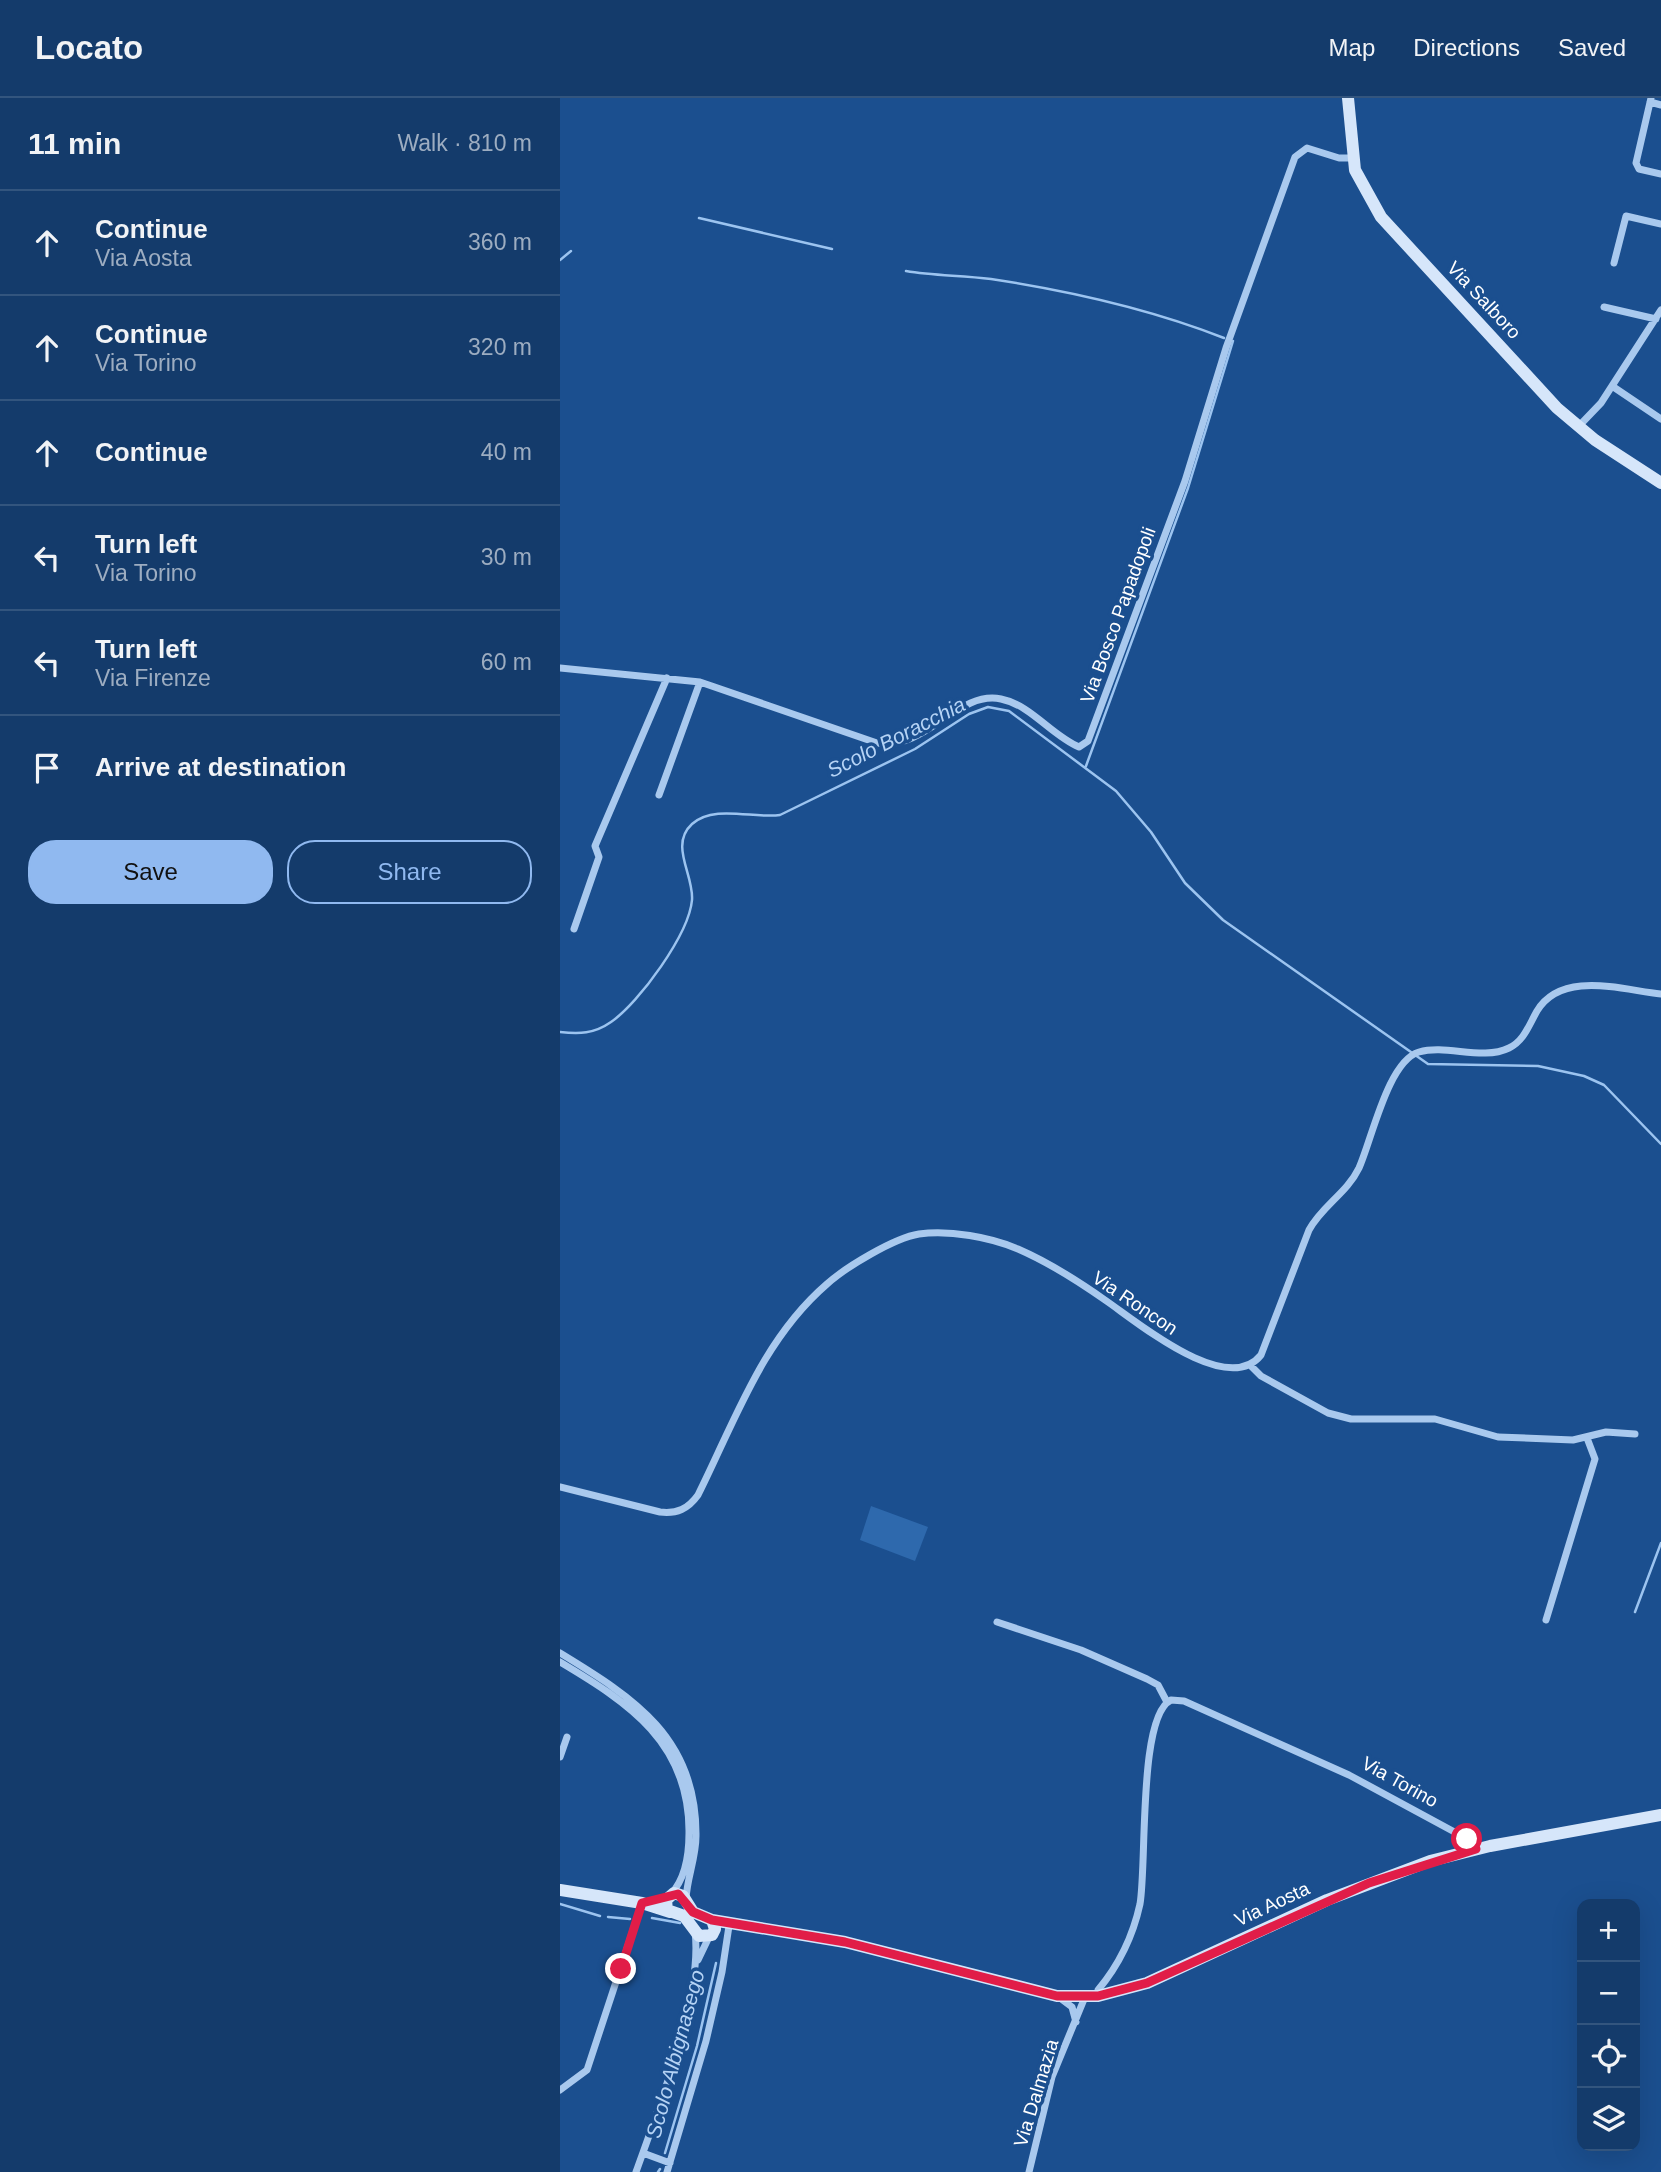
<!DOCTYPE html>
<meta charset="utf-8">
<style>
body{margin:0;font-family:Helvetica,sans-serif;background:#1d4271;color:#f1f3f6}
.controls{position:absolute;right:21px;bottom:21px;display:grid;overflow:hidden;border-radius:14px;box-shadow:0 7px 28px #0002}
.controls button{width:63px;height:63px;display:grid;place-items:center;padding:0;border:0;border-bottom:2px solid #33557e;background:#143b6b;color:#f1f3f6;font:35px sans-serif}
.stop{position:absolute;width:21px;height:21px;margin:-16px;border:5px solid #e11d48;border-radius:50%;background:#fff}
.stop.end{background:#e11d48;border-color:#fff;box-shadow:0 2px 7px #0008}
.list{margin:0;padding:0;list-style:none}
h2{display:flex;justify-content:space-between;align-items:center;height:91px;margin:0;padding:0 28px;font-size:30px}
h2 small{font-size:23px;font-weight:400;color:#9dadc1}
.list li{display:grid;grid-template-columns:46px 1fr auto;gap:21px;align-items:center;box-sizing:border-box;height:105px;padding:0 28px;border-top:2px solid #33557e}
.list b{display:block;font-size:26px;white-space:nowrap}
.list p{margin:0;font-size:23px;white-space:nowrap;color:#9dadc1}
.list em{font-size:23px;font-style:normal;color:#9dadc1}
.actions{display:flex;gap:14px;padding:21px 28px}
.actions a{flex:1;padding:16px 0;border:2px solid #90b9f0;border-radius:28px;text-align:center;font-size:24px;color:#90b9f0}
.actions .main{background:#90b9f0;color:#111}
.icon{flex:none;width:38px;height:38px;fill:none;stroke:currentColor;stroke-width:2;stroke-linecap:round;stroke-linejoin:round}
.map{position:relative;flex:none;width:1101px;height:2074px;overflow:hidden}
header{display:flex;align-items:center;gap:42px;box-sizing:border-box;height:98px;padding:0 35px;background:#143b6b;border-bottom:2px solid #33557e}
header strong{font-size:33px}
nav{display:flex;gap:38px;margin-inline-start:auto;font-size:24px}
main{display:flex}
aside{flex:1;background:#143b6b}
.map>svg:first-child{display:block}
.green{fill:#2e69ad}
.lines{fill:none;stroke-linecap:round;stroke-linejoin:round}
.stream{stroke:#9cc4f0;stroke-width:2.5}
.street{stroke:#a9c9ee;stroke-width:7}
.secondary{stroke:#d6e6fa;stroke-width:12}
.route{stroke:#e11d48;stroke-width:9}
.labels{text-anchor:middle;dominant-baseline:central;stroke-width:7;stroke-linejoin:round;paint-order:stroke}
.street-label{font-size:19px;fill:#fff;stroke:#1b4f8f}
.water-label{font-size:21px;font-style:italic;fill:#b5d3f5;stroke:#1b4f8f}
</style>
<header>
<strong>Locato</strong>
<nav><a>Map</a><a>Directions</a><a>Saved</a></nav>
</header>
<main>
<aside>
<h2>11 min<small>Walk · 810 m</small></h2>
<ul class="list">
<li><svg class="icon" aria-label="ahead" viewBox="0 0 24 24"><path d="M12 20V5M6 11l6-6 6 6"/></svg><div><b>Continue</b><p>Via Aosta</p></div><em>360 m</em></li>
<li><svg class="icon" aria-label="ahead" viewBox="0 0 24 24"><path d="M12 20V5M6 11l6-6 6 6"/></svg><div><b>Continue</b><p>Via Torino</p></div><em>320 m</em></li>
<li><svg class="icon" aria-label="ahead" viewBox="0 0 24 24"><path d="M12 20V5M6 11l6-6 6 6"/></svg><div><b>Continue</b></div><em>40 m</em></li>
<li><svg class="icon" aria-label="left" viewBox="0 0 24 24"><path d="M17 20v-9H6M10 6l-5 5 5 5"/></svg><div><b>Turn left</b><p>Via Torino</p></div><em>30 m</em></li>
<li><svg class="icon" aria-label="left" viewBox="0 0 24 24"><path d="M17 20v-9H6M10 6l-5 5 5 5"/></svg><div><b>Turn left</b><p>Via Firenze</p></div><em>60 m</em></li>
<li><svg class="icon" aria-label="arrive" viewBox="0 0 24 24"><path d="M6 21V4h12l-3 4 3 4H6"/></svg><div><b>Arrive at destination</b></div></li>
</ul>
<div class="actions"><a class="main">Save</a><a>Share</a></div>
</aside>
<div class="map">
<svg width="1101" height="2074" viewBox="0 0 1101 2074">
<rect width="100%" height="100%" fill="#1b4f8f"/>
<!-- green -->
<path class="green" d="M311,1408L368,1429L355,1463L300,1442Z"/>
<g class="lines">
<!-- stream -->
<path class="stream" d="M139,120L272,151
M0,162L11,153
M346,173C374,178 402,177 431,181C510,193 590,211 664,240
M526,668L628,390L673,243
M0,934C19,936 34,936 51,924C79,905 129,836 132,802C134,777 109,747 132,726C154,706 194,721 220,717L355,651L409,616L428,609L449,613L556,693L591,734L625,785L663,822L868,966L978,968L1024,978L1044,987L1101,1046
M1075,1514L1101,1445
M0,1806L40,1818
M48,1819L70,1821
M92,1820L120,1825
M105,2055L137,1948L156,1865
M98,2074L100,2071"/>
<!-- street -->
<path class="street" d="M1091,0L1076,65L1079,71L1101,76
M1090,4L1101,7
M1054,165L1066,118L1101,126
M1044,209L1096,221
M1052,288L1101,321
M1018,329L1041,305L1101,212
M0,570L140,584L317,645C367,653 397,592 441,601C471,607 491,637 519,649L528,643L625,383L666,250L735,59L747,50L779,60H793
M99,697L140,584
M14,831L39,759L35,748L107,580
M691,1268L701,1278L768,1315L791,1321H875L938,1339L1013,1342L1046,1334L1075,1336
M0,1389L100,1414C117,1416 128,1411 138,1397C175,1323 202,1242 267,1186C286,1169 334,1140 359,1136C390,1132 430,1139 458,1151C488,1164 518,1183 545,1202C576,1223 667,1300 701,1257L749,1132C762,1108 787,1095 799,1070C812,1041 828,963 859,954C887,946 922,963 949,950C964,943 969,927 977,913C1002,872 1062,892 1101,896
M986,1522L1035,1361L1027,1340
M437,1524L521,1552L587,1581L598,1587L607,1604
M0,1555C74,1600 137,1640 136,1738C136,1760 127,1780 126,1801
M0,1564C69,1605 130,1645 129,1735C129,1756 125,1781 111,1796
M0,1659L7,1639
M138,1862L149,1839
M538,1898V1892C559,1867 573,1838 580,1806C587,1766 578,1618 611,1602L624,1603L789,1677L913,1744L916,1751
M500,1900L512,1909L516,1924
M0,1992L27,1972L82,1805
M83,2055L110,2065
M76,2074C98,2012 143,1897 135,1834
M107,2074L146,1943L162,1874L169,1828
M469,2074L492,1979L525,1899"/>
<!-- secondary -->
<path class="secondary" d="M788,0L795,72L821,119L997,310L1035,342L1101,385
M0,1792L82,1805L110,1814
M114,1795L123,1798L133,1814L152,1822L155,1831L152,1837L139,1838L124,1818L107,1812L106,1802Z
M152,1822L285,1844L497,1898H538L587,1885L767,1802L870,1763L930,1748L1101,1717"/>
</g>
<g class="lines">
<!-- route -->
<path class="route" d="M61,1871L82,1805L118,1796L133,1814L152,1822L285,1844L497,1898H538L587,1885L809,1785L916,1751L913,1744L907,1741"/>
</g>
<g class="labels">
<!-- street labels -->
<g class="street-label">
<text transform="translate(924 202) rotate(47)">Via Salboro</text>
<text transform="translate(558 517) rotate(-70)">Via Bosco Papadopoli</text>
<text transform="translate(575 1205) rotate(34)">Via Roncon</text>
<text transform="translate(840 1684) rotate(29)">Via Torino</text>
<text transform="translate(712 1806) rotate(-25)">Via Aosta</text>
<text transform="translate(476 1995) rotate(-73)">Via Dalmazia</text>
</g>
<!-- water labels -->
<g class="water-label">
<text transform="translate(336 639) rotate(-27)">Scolo Boracchia</text>
<text transform="translate(115 1956) rotate(-75)">Scolo Albignasego</text>
</g>
</g>
</svg>
<div class="controls">
<button>+</button>
<button>−</button>
<button><svg class="icon" aria-label="locate" viewBox="0 0 24 24"><circle cx="12" cy="12" r="6"/><path d="M12 2v4M12 18v4M2 12h4M18 12h4"/></svg></button>
<button><svg class="icon" aria-label="layers" viewBox="0 0 24 24"><path d="M12 4l9 5-9 5-9-5zM3 14l9 5 9-5"/></svg></button>
</div>
<div class="stop" style="left:907px;top:1741px"></div>
<div class="stop end" style="left:61px;top:1871px"></div>
</div>
</main>
